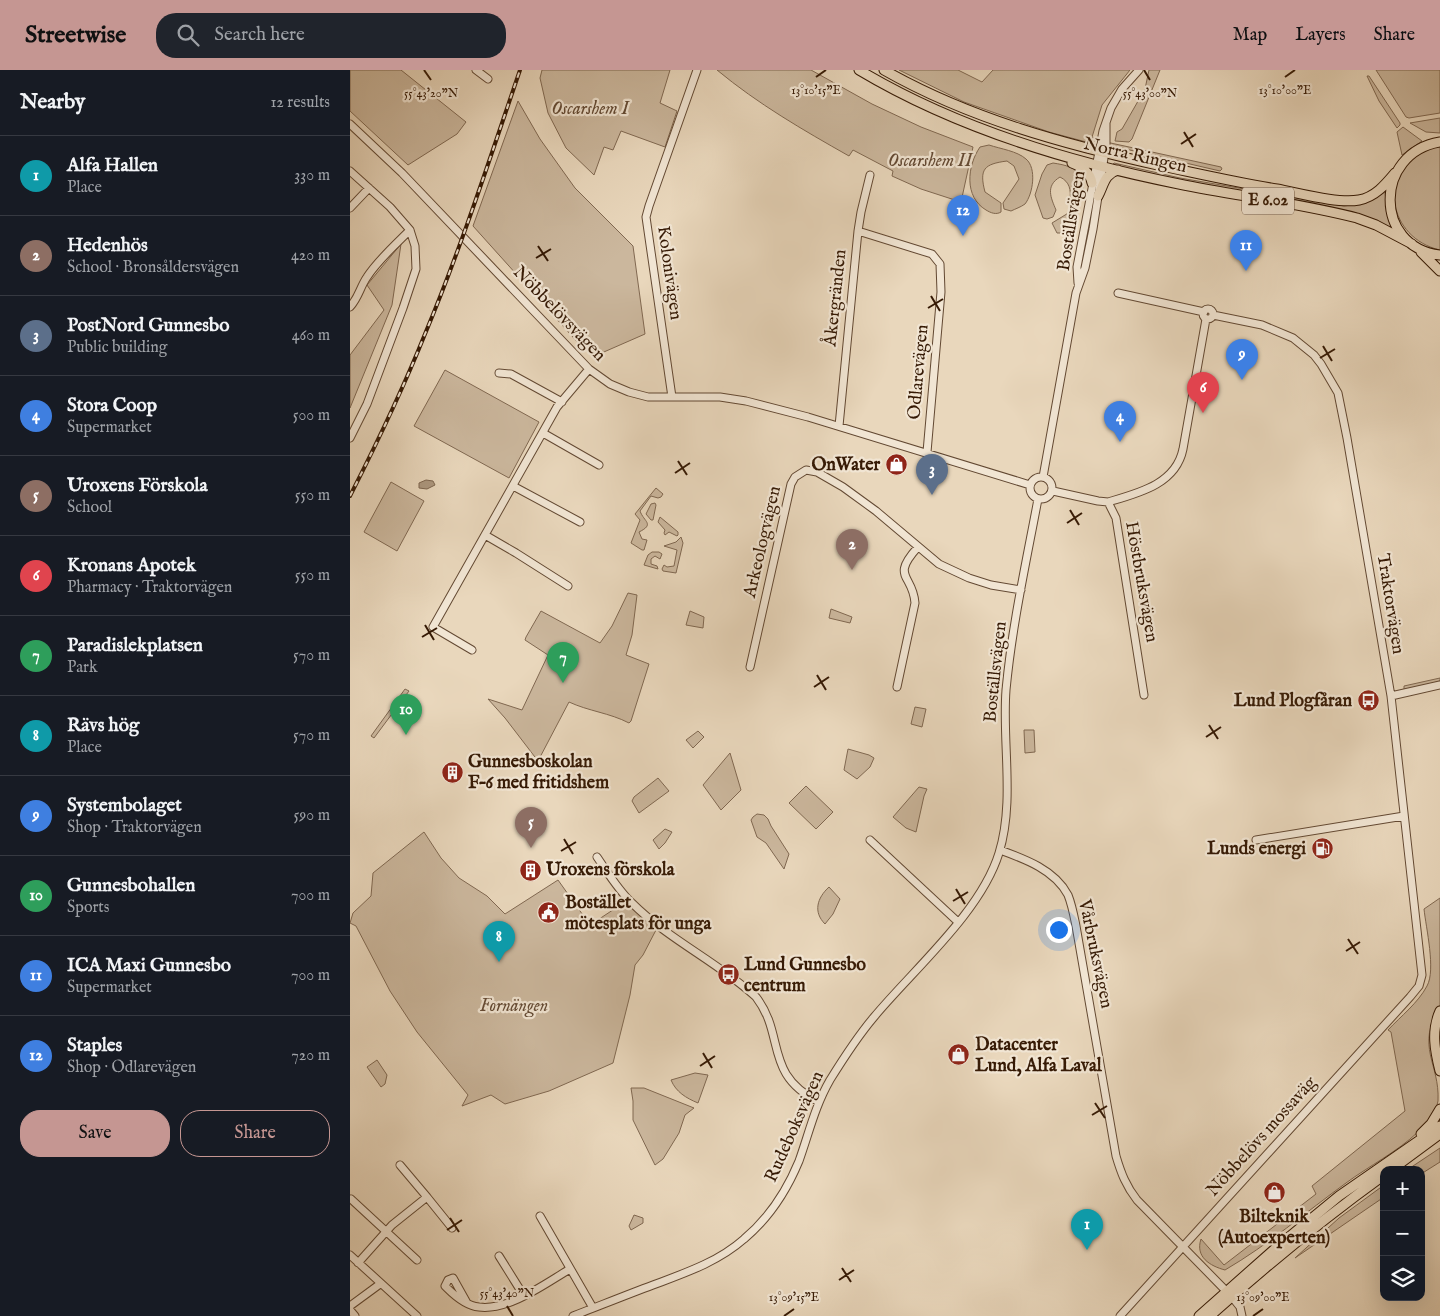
<!DOCTYPE html>
<meta charset="utf-8">
<style>
body{margin:0;font-family:"IM FELL English",serif;background:#20242c;color:#f1f3f6}
.controls{position:absolute;right:15px;bottom:15px;display:grid;overflow:hidden;border-radius:10px;box-shadow:0 5px 20px #0002}
.controls button{width:45px;height:45px;display:grid;place-items:center;padding:0;border:0;border-bottom:1px solid #363941;background:#171b24;color:#f1f3f6;font:25px sans-serif}
.you{position:absolute;left:708px;top:859px;width:18px;height:18px;margin:-12px;border:4px solid #fff;border-radius:50%;background:#1a73e8;box-shadow:0 0 0 8px #1a73e833}
.badge{display:grid;place-items:center;width:32px;height:32px;border-radius:50%;background:#c59692;color:#fff;font-size:16px;font-weight:700}
.pin{position:absolute;translate:-50% -41px;filter:drop-shadow(0 1px 2px #0008)}
.pin::after{content:'';position:absolute;top:26px;width:18px;height:15px;background:inherit;clip-path:polygon(0 0,100% 0,50% 100%)}
.list{margin:0;padding:0;list-style:none}
h2{display:flex;justify-content:space-between;align-items:center;height:65px;margin:0;padding:0 20px;font-size:21px}
h2 small{font-size:16px;font-weight:400;color:#9ea1a6}
.list li{display:grid;grid-template-columns:32px 1fr auto;gap:15px;align-items:center;box-sizing:border-box;height:80px;padding:0 20px;border-top:1px solid #363941}
.list b{display:block;font-size:19px;white-space:nowrap}
.list p{margin:0;font-size:16px;white-space:nowrap;color:#9ea1a6}
.list em{font-size:16px;font-style:normal;color:#9ea1a6}
.actions{display:flex;gap:10px;padding:15px 20px}
.actions a{flex:1;padding:11px 0;border:1px solid #c59692;border-radius:20px;text-align:center;font-size:18px;color:#c59692}
.actions .main{background:#c59692;color:#111}
.icon{flex:none;width:28px;height:28px;fill:none;stroke:currentColor;stroke-width:2;stroke-linecap:round;stroke-linejoin:round}
.map{position:relative;flex:none;width:1090px;height:1246px;overflow:hidden}
header{display:flex;align-items:center;gap:30px;box-sizing:border-box;height:70px;padding:0 25px;background:#c59692;color:#111}
header strong{font-size:24px}
nav{display:flex;gap:28px;margin-inline-start:auto;font-size:18px}
.search{width:350px;height:45px;background:#20242c;display:flex;align-items:center;gap:12px;box-sizing:border-box;padding:0 18px;border-radius:20px;color:#9ea1a6;font-size:19px}
main{display:flex}
aside{flex:1;background:#171b24}
.map>svg:first-child{display:block}
.green{fill:#cbb79d;stroke:#806851}
.water{fill:#ac977e;stroke:#7d654e}
.lines{fill:none;stroke-linecap:round;stroke-linejoin:round}
.minor-casing{stroke:#634933;stroke-width:9}
.major-casing{stroke:#361a05;stroke-width:11}
.minor{stroke:#f1e5d3;stroke-width:7}
.major{stroke:#e9d7bc;stroke-width:9}
.rail-casing{stroke:#361a05;stroke-width:4}
.rail{stroke:#f1e5d3;stroke-width:2;stroke-dasharray:5.5;stroke-linecap:butt}
.ticks{fill:none;stroke:#361a05;stroke-width:2}
.labels{text-anchor:middle;dominant-baseline:central;stroke-width:4.5;stroke-linejoin:round;paint-order:stroke}
.shield{fill:#f1e5d3;stroke:#6e5743;stroke-width:1}
.shield-label{font-size:16px;font-weight:bold;fill:#361a05}
.park-label{font-size:18px;font-style:italic;fill:#634933;stroke:#f1e5d3}
.street-label{font-size:18px;fill:#361a05;stroke:#f1e5d3}
.poi-label{font-size:18px;font-weight:bold;fill:#361a05;stroke:#f1e5d3;text-anchor:start}
.ticks-label{font-size:12px;text-anchor:middle;fill:#361a05;stroke:#f1e5d3;stroke-width:4.5;stroke-linejoin:round;paint-order:stroke}
</style>
<header>
<strong>Streetwise</strong>
<div class="search"><svg class="icon" aria-label="search" viewBox="0 0 24 24"><circle cx="10" cy="10" r="6"/><path d="M15 15l6 6"/></svg>Search here</div>
<nav><a>Map</a><a>Layers</a><a>Share</a></nav>
</header>
<main>
<aside>
<h2>Nearby<small>12 results</small></h2>
<ul class="list">
<li><span class="badge" style="background:#0f9aa8">1</span><div><b>Alfa Hallen</b><p>Place</p></div><em>330 m</em></li>
<li><span class="badge" style="background:#8d6e63">2</span><div><b>Hedenhös</b><p>School · Bronsåldersvägen</p></div><em>420 m</em></li>
<li><span class="badge" style="background:#5c6f8a">3</span><div><b>PostNord Gunnesbo</b><p>Public building</p></div><em>460 m</em></li>
<li><span class="badge" style="background:#3f7fe0">4</span><div><b>Stora Coop</b><p>Supermarket</p></div><em>500 m</em></li>
<li><span class="badge" style="background:#8d6e63">5</span><div><b>Uroxens Förskola</b><p>School</p></div><em>550 m</em></li>
<li><span class="badge" style="background:#e0444e">6</span><div><b>Kronans Apotek</b><p>Pharmacy · Traktorvägen</p></div><em>550 m</em></li>
<li><span class="badge" style="background:#2e9e5b">7</span><div><b>Paradislekplatsen</b><p>Park</p></div><em>570 m</em></li>
<li><span class="badge" style="background:#0f9aa8">8</span><div><b>Rävs hög</b><p>Place</p></div><em>570 m</em></li>
<li><span class="badge" style="background:#3f7fe0">9</span><div><b>Systembolaget</b><p>Shop · Traktorvägen</p></div><em>590 m</em></li>
<li><span class="badge" style="background:#2e9e5b">10</span><div><b>Gunnesbohallen</b><p>Sports</p></div><em>700 m</em></li>
<li><span class="badge" style="background:#3f7fe0">11</span><div><b>ICA Maxi Gunnesbo</b><p>Supermarket</p></div><em>700 m</em></li>
<li><span class="badge" style="background:#3f7fe0">12</span><div><b>Staples</b><p>Shop · Odlarevägen</p></div><em>720 m</em></li>
</ul>
<div class="actions"><a class="main">Save</a><a>Share</a></div>
</aside>
<div class="map">
<svg width="1090" height="1246" viewBox="0 0 1090 1246">
<rect width="100%" height="100%" fill="#e9d7bc"/>
<filter id="stains"><feTurbulence type="fractalNoise" baseFrequency=".004" numOctaves="4"/><feColorMatrix values="0 0 0 0 .2 0 0 0 0 .09 0 0 0 0 .02 0 0 0 .5 -.17"/></filter>
<radialGradient id="worn" r=".72"><stop offset=".6" stop-color="#630" stop-opacity="0"/><stop offset="1" stop-color="#630" stop-opacity=".3"/></radialGradient>
<!-- green -->
<path class="green" d="M0,0H51L116,52L107,64L58,95L0,41Z
M192,0H320L310,33L327,41L315,77L271,61L263,80L254,77L244,105L216,78L198,43L190,8Z
M367,0H461L522,34L571,57L623,77L611,132L571,119L542,106L543,101L503,80L499,86C453,60 408,34 367,0Z
M549,0H608L632,12L643,0H780L752,35L742,67L756,72L871,97L872,99L870,101L741,71L740,73L699,62L614,32Z
M799,0H810L782,69L779,72L765,71L767,62L772,59L795,19Z
M1026,0H1090V43L1059,48L1056,47Z
M1017,6H1019L1050,53V55L1047,58L1029,31Z
M168,31L190,69L225,118L283,176L295,264L247,285L230,275L123,156Z
M1090,48V63L1076,62L1060,53Z
M1053,57L1072,71L1052,85L1047,62Z
M639,75C651,79 667,81 676,89C687,98 683,124 675,134C671,137 665,139 661,141L654,139L653,133L669,109L664,96L657,91C634,94 629,99 635,122L651,133V142C646,145 641,143 636,140C614,127 617,96 630,77Z
M1090,76V180C1038,168 1027,103 1075,80C1080,78 1085,77 1090,76Z
M703,93C716,95 725,97 733,108V120L728,133L724,135L720,130C721,120 720,112 710,107C695,116 701,128 706,140L703,147L697,149L693,148L685,125L692,104L697,95Z
M764,93L830,108L994,136L1016,133L1035,122L1037,141L1044,158L1043,159L1026,150L1006,143L831,110L762,95Z
M720,142L722,145L720,158L714,163H707L702,153Z
M51,174L42,235L0,338V285L34,240L17,215Z
M95,300L189,352L159,408L64,356Z
M41,412L74,431L47,481L14,462Z
M306,418L313,424L311,427L308,428L301,426L290,441C294,452 305,454 289,462L292,469L297,470L294,480H292L281,473L290,450L285,444Z
M305,433L306,435L303,450H301L296,444L301,434Z
M310,447L328,462V465L327,466L319,462L315,465L314,463L315,460L308,452Z
M331,467L333,473L326,503L313,501L312,499L314,495L317,497L324,496L327,480L314,476L326,472Z
M302,482H309L312,484L310,489L305,486L301,489V494L307,496L308,499L294,495L298,485Z
M278,523L287,525L282,565L276,585L299,594L281,651L279,653C260,643 238,641 219,632L188,691L155,648L138,629L172,640L198,585L175,570L176,567L191,541L250,573L262,556Z
M481,539L502,547L500,553L479,548Z
M340,541L354,547L353,558L336,555Z
M1090,608V611L1068,618L1054,620V616Z
M55,619L59,621L24,668L21,666Z
M565,637L576,639L572,657L561,654Z
M674,660H684L685,682L675,683Z
M348,661L354,667L343,678L336,670Z
M498,679L519,685L524,688L520,697L507,709L494,700Z
M380,683L391,720L371,740L353,715Z
M308,708L319,721L289,743L282,731L284,727Z
M456,716L483,742L466,759L439,733Z
M569,717L577,719L574,726L566,762L556,758L543,747Z
M407,744L414,745L418,749L421,756L439,784L434,799L416,773L407,767L401,750L403,747Z
M315,759L322,762L315,773L309,779L303,770Z
M74,762L91,788L109,808L137,826L155,844L208,810L240,855L275,832L306,860L293,885L285,895L280,925L263,993L199,1021L155,1034L141,1025L112,1036L118,1025L67,962L40,921L6,856L0,853L3,843L21,826L23,803Z
M479,817L490,829L483,844L475,854C463,842 467,828 479,817Z
M1090,828V935C1065,978 1090,993 1088,1031C1086,1043 1077,1053 1068,1062C1047,1082 1019,1096 996,1113C956,1142 918,1175 875,1200C860,1196 845,1187 851,1169L874,1195L966,1124L962,1116L1055,1041L1041,962L1038,960C1051,946 1068,933 1077,916C1086,900 1076,858 1074,839Z
M27,990L37,1005L35,1014L31,1017L17,997Z
M345,1003L358,1005L348,1033C336,1028 326,1022 321,1010Z
M281,1018H294L344,1038L335,1045L329,1063L313,1089L305,1095L283,1050V1031Z
M1090,1078V1092L1071,1104V1100H1057Z
M1034,1115V1127L945,1188L989,1148Z
M284,1145L293,1148V1153L281,1160L279,1156Z"/>
<!-- water -->
<path class="water" d="M76,410L83,411L85,415L77,419L69,418V413Z"/>
<g class="lines">
<defs>
<path id="minor" d="M126,0L138,9
M0,54L52,103L239,299L260,314L279,322L298,327H370L396,331L458,347L680,415
M0,101L40,137L60,160L65,176L66,199L53,238L17,334L0,368
M0,138L19,118
M508,161L582,184L590,194L591,222L577,382
M728,213L727,197L753,61L761,38L772,19L789,0
M768,223L854,242
M0,237C9,227 10,217 17,207C28,190 45,175 60,160
M853 244a5 5 0 1 1 10 0a5 5 0 1 1-10 0Z
M149,303L161,304L212,332
M322,327L296,147L299,136L347,0
M489,356L508,161L511,142L520,105
M193,363L249,395
M680 418a11 11 0 1 1 22 0a11 11 0 1 1-22 0Z
M693,407L726,223L735,198L743,159L756,75V53
M163,416L230,452
M703,421L748,431L758,432L766,448L794,625
M758,432C789,423 826,414 833,379L856,249
M135,465L166,483L218,516
M122,580L83,557L207,337L239,299
M400,597L441,414L445,407L456,400L467,402L493,417L526,441L589,494L619,508L641,515L671,520
M547,617L565,533C563,504 540,508 568,477
M1041,626L1090,615
M520,770L608,852
M906,770L1054,746
M650,780C675,789 705,800 718,825C722,835 724,846 726,856L766,1086C771,1103 776,1116 787,1130L882,1227L890,1237L892,1246
M247,787C258,803 268,820 282,833C319,870 368,892 406,927C436,966 413,1004 469,1032
M50,1095L77,1127
M1,1129L67,1190
M190,1146L243,1238
M0,1185L67,1246
M149,1186L174,1226
M8,1193L42,1155L77,1127L102,1158
M117,1233L103,1208L98,1210L95,1216L97,1218C105,1226 117,1236 129,1237C159,1241 196,1213 220,1199
M0,1236L30,1214
M0,1240L5,1246
M223,1246C249,1236 276,1225 303,1215C335,1203 368,1192 394,1169C418,1149 437,1120 449,1091C459,1063 465,1036 480,1010C493,989 507,967 524,947C563,900 631,842 649,783C665,731 652,673 656,620C662,556 676,493 688,429
M770,1246L1060,927L1069,916L1072,905L1041,626L997,368L988,323L971,294L964,285L943,268L912,255L863,245"/>
<path id="major" d="M509,0C606,58 718,92 829,114C888,126 949,133 1007,148L1026,155L1062,174
M534,0C620,49 717,75 812,96C850,104 889,113 927,119C949,123 988,134 1009,130C1025,127 1035,115 1045,103
M1090,72C1024,83 1023,177 1090,185
M722,93C732,97 740,102 742,113
M748,126C754,115 754,104 768,100
M1071,182L1090,201
M1090,941C1081,961 1085,981 1090,1001
M1071,1064L1081,1054L1090,1039
M1041,1100L1090,1064
M849,1246L927,1177L989,1126L1090,1056
M860,1246C916,1196 973,1149 1034,1105"/>
</defs>
<!-- minor casing -->
<use href="#minor" class="minor-casing"/>
<!-- major casing -->
<use href="#major" class="major-casing"/>
<!-- minor -->
<use href="#minor" class="minor"/>
<!-- major -->
<use href="#major" class="major"/>
<defs>
<path id="rail" d="M0,426C27,373 53,319 75,264C111,178 140,88 170,0"/>
</defs>
<!-- rail casing -->
<use href="#rail" class="rail-casing"/>
<!-- rail -->
<use href="#rail" class="rail"/>
</g>
<!-- ticks -->
<path class="ticks" d="M74,0L81,10M794,0L800,10M466,7L476,0M935,7L945,0M834,62L843,77M831,74L846,64M188,176L198,191M186,188L201,179M581,226L590,241M578,238L593,229M973,276L982,291M970,288L985,279M328,391L337,405M325,403L340,393M720,440L729,455M717,453L732,443M75,555L84,570M72,567L87,558M467,605L476,620M464,617L479,607M859,655L868,669M856,667L871,657M214,769L223,784M211,781L226,772M606,819L615,834M603,831L618,822M998,869L1008,884M996,881L1010,872M353,983L362,998M350,996L365,986M745,1033L755,1048M742,1045L757,1036M100,1148L109,1162M97,1160L112,1150M492,1198L501,1212M489,1210L504,1200M157,1236L163,1246M434,1246L444,1239M903,1246L913,1239"/>
<!-- icons -->
<defs>
<symbol id="shop-disc" viewBox="-11 -11 22 22"><circle r="9.5" fill="#8f2418" stroke="#f1e5d3"/><path d="M-5-2.5h2.3a2.7 3.5 0 0 1 5.4 0H5L5.5 6h-11ZM-1.5-2.5h3a1.5 2.3 0 0 0-3 0Z" fill="#fff"/></symbol>
<symbol id="bus-disc" viewBox="-11 -11 22 22"><circle r="9.5" fill="#8f2418" stroke="#f1e5d3"/><path d="M-5-6H5V4H4V6H2V4H-2V6H-4V4H-5ZM-3.5-4V0h7V-4ZM-3.5 1.2v1.5H-2V1.2ZM2 1.2v1.5H3.5V1.2Z" fill="#fff"/></symbol>
<symbol id="building-disc" viewBox="-11 -11 22 22"><circle r="9.5" fill="#8f2418" stroke="#f1e5d3"/><path d="M-4-6H4V6H1V3H-1V6H-4ZM-2.5-4.3h1.7v1.8h-1.7ZM.8-4.3h1.7v1.8H.8ZM-2.5-1h1.7V.8h-1.7ZM.8-1h1.7V.8H.8Z" fill="#fff"/></symbol>
<symbol id="fuel-disc" viewBox="-11 -11 22 22"><circle r="9.5" fill="#8f2418" stroke="#f1e5d3"/><path d="M-5.5-6h7V0h2V4h1.3V-2.5L3-4.5l.8-.8L6-3V5H2.5V1h-1V6h-7ZM-4.2-4.7v3.2H.2V-4.7Z" fill="#fff"/></symbol>
<symbol id="civic-disc" viewBox="-11 -11 22 22"><circle r="9.5" fill="#8f2418" stroke="#f1e5d3"/><path d="M-.6-6.5H3V-4.5H.6V-3L4-1V1h2V6H-6V1h2V-1L-.6-3ZM-1.2 2.5V6h2.4V2.5Z" fill="#fff"/></symbol>
</defs>
<g fill-rule="evenodd">
<use href="#shop-disc" x="534" y="382" width="25" height="25"/>
<use href="#bus-disc" x="1006" y="618" width="25" height="25"/>
<use href="#building-disc" x="90" y="690" width="25" height="25"/>
<use href="#fuel-disc" x="960" y="766" width="25" height="25"/>
<use href="#building-disc" x="168" y="788" width="25" height="25"/>
<use href="#civic-disc" x="186" y="830" width="25" height="25"/>
<use href="#bus-disc" x="366" y="892" width="25" height="25"/>
<use href="#shop-disc" x="596" y="972" width="25" height="25"/>
<use href="#shop-disc" x="912" y="1110" width="25" height="25"/>
</g>
<g class="labels">
<!-- shield labels -->
<rect class="shield" x="892" y="117.5" width="52" height="27" rx="4"/>
<g class="shield-label">
<text x="918" y="131">E 6.02</text>
</g>
<!-- park labels -->
<g class="park-label">
<text x="240" y="39">Oscarshem I</text>
<text x="580" y="91">Oscarshem II</text>
<text x="164" y="936">Fornängen</text>
</g>
<!-- street labels -->
<g class="street-label">
<text transform="translate(785 86) rotate(13)">Norra Ringen</text>
<text transform="translate(722 151) rotate(-81)">Boställsvägen</text>
<text transform="translate(319 203) rotate(82)">Kolonivägen</text>
<text transform="translate(486 228) rotate(-84)">Åkergränden</text>
<text transform="translate(209 244) rotate(46)">Nöbbelövsvägen</text>
<text transform="translate(569 302) rotate(-85)">Odlarevägen</text>
<text transform="translate(413 472) rotate(-77)">Arkeologvägen</text>
<text transform="translate(791 512) rotate(80)">Höstbruksvägen</text>
<text transform="translate(1040 534) rotate(81)">Traktorvägen</text>
<text transform="translate(646 602) rotate(-84)">Boställsvägen</text>
<text transform="translate(745 884) rotate(78)">Vårbruksvägen</text>
<text transform="translate(445 1057) rotate(-66)">Rudeboksvägen</text>
<text transform="translate(912 1067) rotate(-48)">Nöbbelövs mossaväg</text>
</g>
<!-- poi labels -->
<g class="poi-label">
<text x="530" y="395" text-anchor="end">OnWater</text>
<text x="1002" y="631" text-anchor="end">Lund Plogfåran</text>
<text x="118" y="692">Gunnesboskolan<tspan x="118" dy="21">F–6 med fritidshem</tspan></text>
<text x="956" y="779" text-anchor="end">Lunds energi</text>
<text x="196" y="800">Uroxens förskola</text>
<text x="215" y="833">Bostället<tspan x="215" dy="21">mötesplats för unga</tspan></text>
<text x="394" y="895">Lund Gunnesbo<tspan x="394" dy="21">centrum</tspan></text>
<text x="625" y="975">Datacenter<tspan x="625" dy="21">Lund, Alfa Laval</tspan></text>
<text x="924" y="1147" text-anchor="middle">Bilteknik<tspan x="924" dy="21">(Autoexperten)</tspan></text>
</g>
</g>
<g class="ticks-label">
<text x="466" y="24">13°10'15"E</text>
<text x="935" y="24">13°10'00"E</text>
<text x="81" y="27">55°43'20"N</text>
<text x="800" y="27">55°43'00"N</text>
<text x="157" y="1227">55°43'40"N</text>
<text x="444" y="1231">13°09'15"E</text>
<text x="913" y="1231">13°09'00"E</text>
</g>
<rect width="100%" height="100%" filter="url(#stains)"/>
<rect width="100%" height="100%" fill="url(#worn)"/>
</svg>
<div class="controls">
<button>+</button>
<button>−</button>
<button><svg class="icon" aria-label="layers" viewBox="0 0 24 24"><path d="M12 4l9 5-9 5-9-5zM3 14l9 5 9-5"/></svg></button>
</div>
<div class="you"></div>
<div class="pin badge" style="left:737px;top:1180px;background:#0f9aa8">1</div>
<div class="pin badge" style="left:502px;top:500px;background:#8d6e63">2</div>
<div class="pin badge" style="left:582px;top:425px;background:#5c6f8a">3</div>
<div class="pin badge" style="left:770px;top:372px;background:#3f7fe0">4</div>
<div class="pin badge" style="left:181px;top:778px;background:#8d6e63">5</div>
<div class="pin badge" style="left:853px;top:343px;background:#e0444e">6</div>
<div class="pin badge" style="left:213px;top:613px;background:#2e9e5b">7</div>
<div class="pin badge" style="left:149px;top:892px;background:#0f9aa8">8</div>
<div class="pin badge" style="left:892px;top:310px;background:#3f7fe0">9</div>
<div class="pin badge" style="left:56px;top:665px;background:#2e9e5b">10</div>
<div class="pin badge" style="left:896px;top:201px;background:#3f7fe0">11</div>
<div class="pin badge" style="left:613px;top:166px;background:#3f7fe0">12</div>
</div>
</main>
